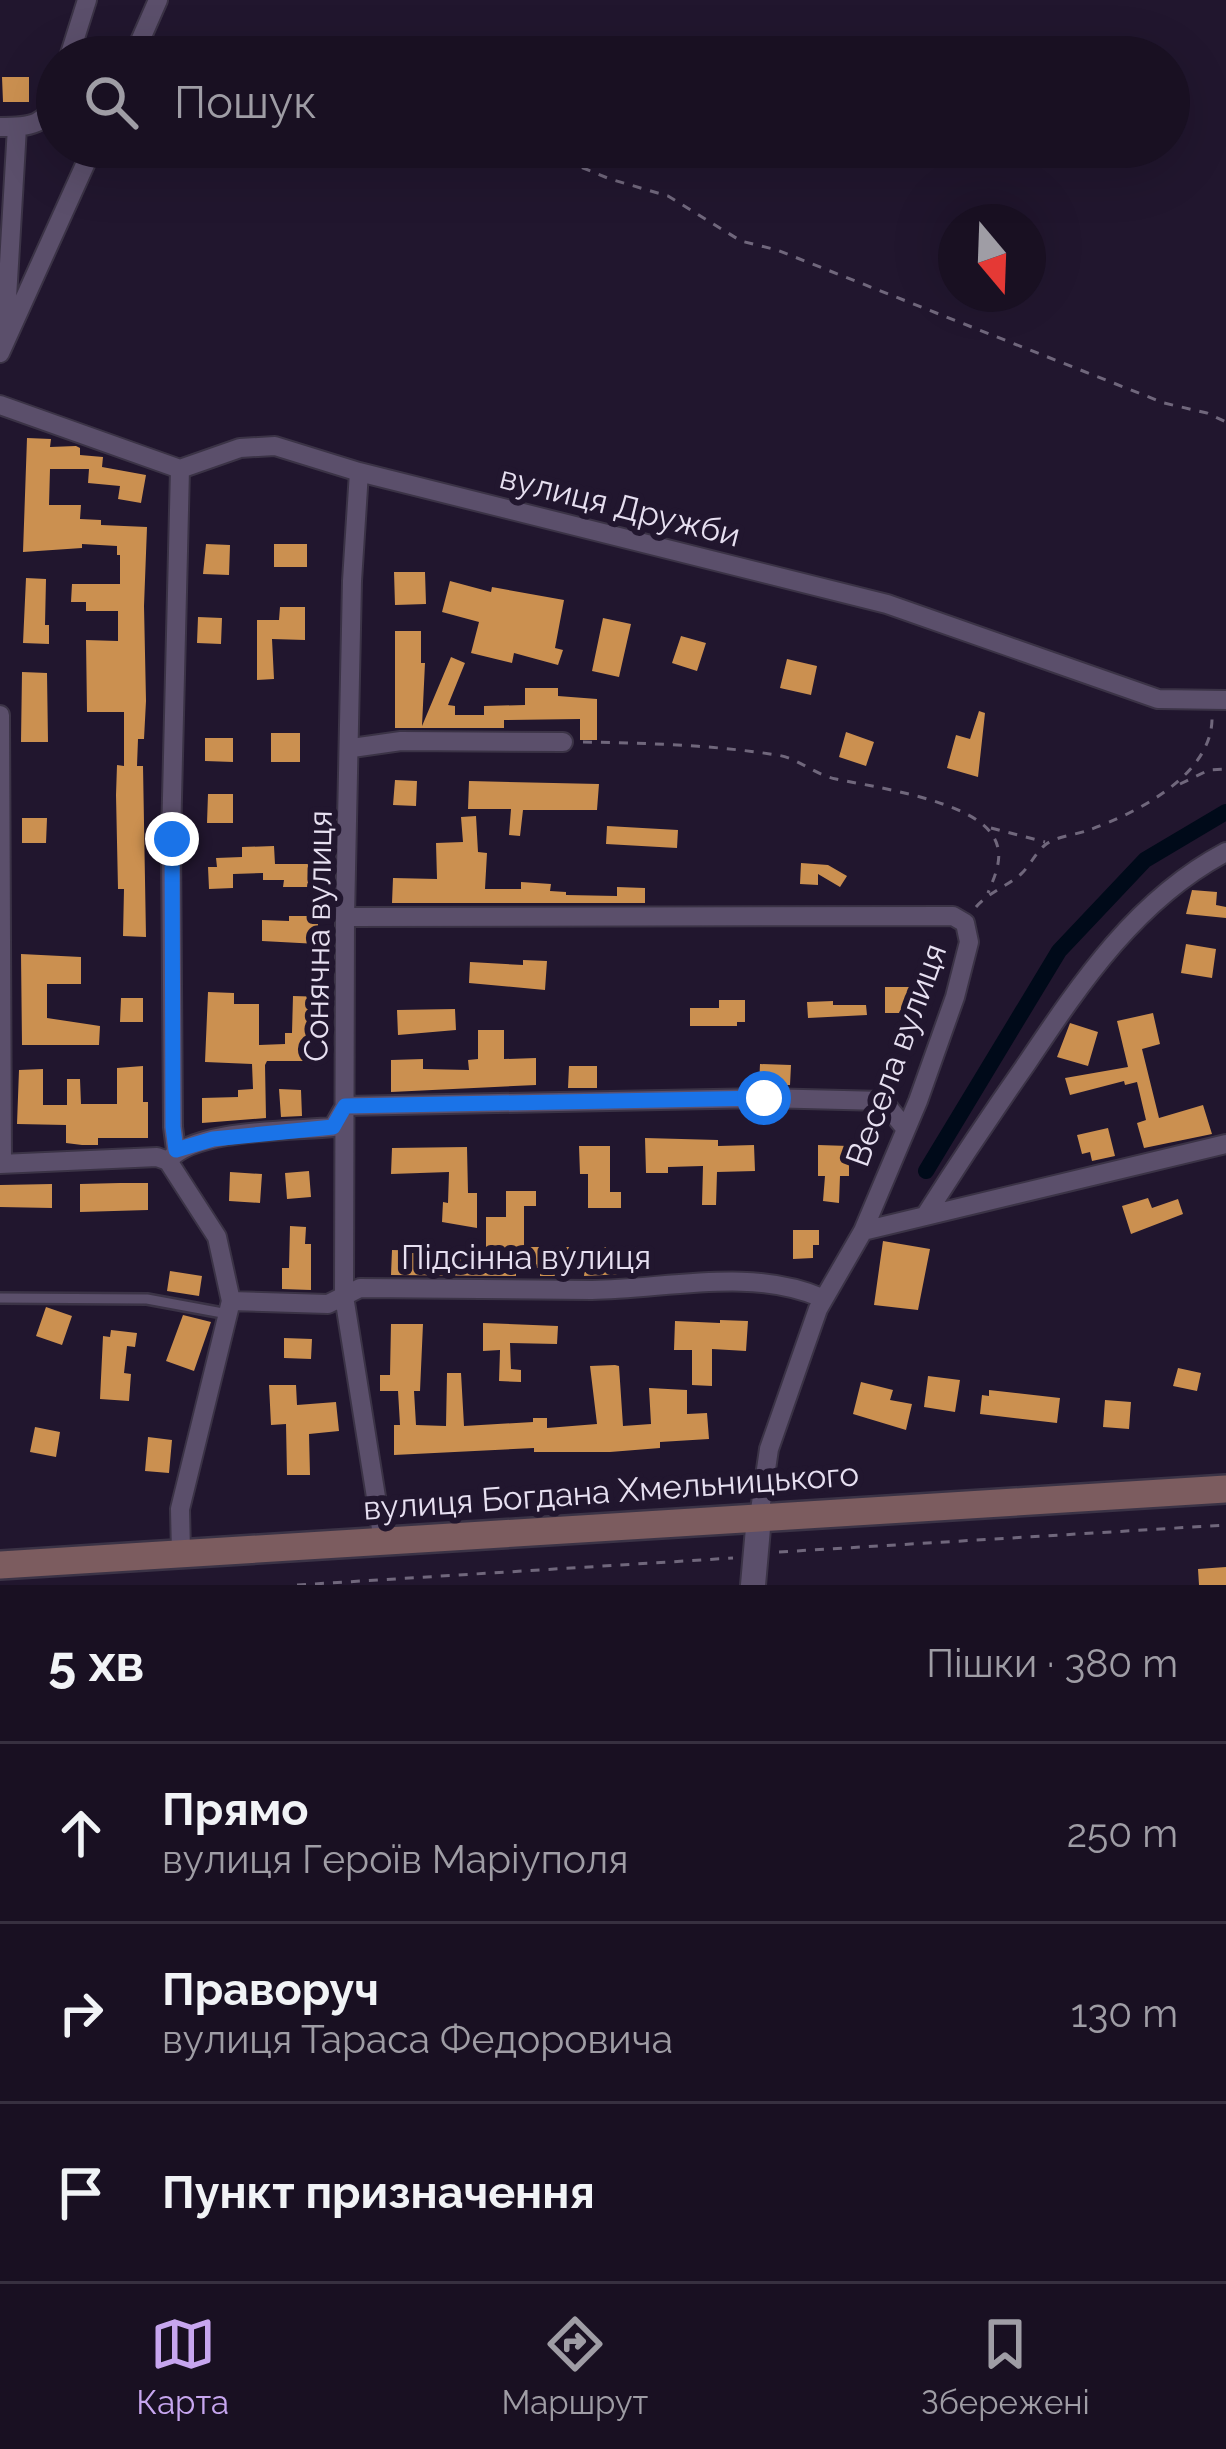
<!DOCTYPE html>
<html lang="uk">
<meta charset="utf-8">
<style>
body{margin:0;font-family:Raleway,sans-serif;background:#22192a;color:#f1f3f6}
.compass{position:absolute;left:938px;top:204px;width:108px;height:108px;border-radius:50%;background:#191022;box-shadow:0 12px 48px #0002;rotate:161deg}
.stop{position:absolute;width:36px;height:36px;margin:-27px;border:9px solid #1a73e8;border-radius:50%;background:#fff}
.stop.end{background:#1a73e8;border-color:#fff;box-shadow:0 3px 12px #0008}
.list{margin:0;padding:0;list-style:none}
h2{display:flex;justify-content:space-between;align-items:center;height:156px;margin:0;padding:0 48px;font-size:51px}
h2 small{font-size:39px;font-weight:400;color:#9f9da5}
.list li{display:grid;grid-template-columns:78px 1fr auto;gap:36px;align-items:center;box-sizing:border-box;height:180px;padding:0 48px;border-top:3px solid #373040}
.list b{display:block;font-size:45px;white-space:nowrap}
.list p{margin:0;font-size:39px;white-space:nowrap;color:#9f9da5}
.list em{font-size:39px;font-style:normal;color:#9f9da5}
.icon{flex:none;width:66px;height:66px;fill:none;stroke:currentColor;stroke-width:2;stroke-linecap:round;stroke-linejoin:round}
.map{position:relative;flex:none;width:1226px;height:1585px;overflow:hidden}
.search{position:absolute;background:#191022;box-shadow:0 12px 48px #0002;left:36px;right:36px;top:36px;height:132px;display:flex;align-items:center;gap:30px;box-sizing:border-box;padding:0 42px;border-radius:66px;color:#9f9da5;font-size:45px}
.sheet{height:696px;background:#191022}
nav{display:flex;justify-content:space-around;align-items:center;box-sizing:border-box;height:168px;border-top:3px solid #373040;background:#191022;font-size:33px;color:#9f9da5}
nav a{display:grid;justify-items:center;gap:6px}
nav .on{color:#c7a6ef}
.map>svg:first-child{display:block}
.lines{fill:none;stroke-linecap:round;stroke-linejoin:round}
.canal{stroke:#000a19;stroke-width:16}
.building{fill:#cb9050}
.service-casing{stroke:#3b3346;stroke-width:14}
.minor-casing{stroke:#3b3346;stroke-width:22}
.tertiary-casing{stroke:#3b3346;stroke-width:28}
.secondary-casing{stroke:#3b3346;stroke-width:32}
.path{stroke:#70677c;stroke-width:3;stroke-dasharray:9 9;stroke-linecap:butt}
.service{stroke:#5b4f6b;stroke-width:9}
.minor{stroke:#5b4f6b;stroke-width:18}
.tertiary{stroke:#5b4f6b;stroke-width:24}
.secondary{stroke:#7c5c5f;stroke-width:27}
.route{stroke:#1a73e8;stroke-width:15}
.labels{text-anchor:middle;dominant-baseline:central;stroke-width:12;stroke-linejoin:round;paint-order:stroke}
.street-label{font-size:33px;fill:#e7e0f1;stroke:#21162e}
</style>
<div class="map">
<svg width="1226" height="1585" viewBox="0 0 1226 1585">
<rect width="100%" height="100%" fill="#21162e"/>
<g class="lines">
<!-- canal -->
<path class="canal" d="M926,1171L1059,951L1145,860L1226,812"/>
</g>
<!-- building -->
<path class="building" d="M2,77H29V102H3Z
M27,438L51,439L50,447L76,446L80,448V455L103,457L102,467L146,475L141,503L118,499L120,486L88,483L89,469H50L49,505H81L80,519L101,520V525L147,527L144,606L146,701L144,739H138L137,766H143L146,937L123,936L124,889H118L116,795L117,765L124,766V712H87L86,640L118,641V611H86V602H71L72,584H120V555H117V546L82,544V548L23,552Z
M206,544L230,545L229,575L203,574Z
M274,544H307V567H274Z
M394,572H425L426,604L395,605Z
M26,578L46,579L45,625H49V644L23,643Z
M450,581L491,592L492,587L564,600L555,648L563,650L558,665L514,653L512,663L471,653L479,622L442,612Z
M280,607H305V640L272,639L274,679L257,680V620H279Z
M198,617L222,618L221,644L197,643Z
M603,618L631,624L619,677L592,671Z
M395,631H421V663H425L422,726L451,657L465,663L448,705L455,706V715H484V706L525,705V688H558V696L597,699V740H580V719L504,720V728H395Z
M681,636L706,643L697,671L672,663Z
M787,659L817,666L811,695L780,688Z
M22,672L47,673L48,742H21Z
M979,711L985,713L978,777L947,768L956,735L970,739Z
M846,732L874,742L866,766L839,757Z
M271,733H300V762H271Z
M205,738H233V762L205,761Z
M395,780L417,781L416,806L393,805Z
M469,781L599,784L597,810H523L520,836L509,835L511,809H468Z
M208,794H233V823H207Z
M476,816L478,852L487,853L485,889H521V882L551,884L550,891L566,892V895L617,896V887L645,888V903H392L393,878L437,879L436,843L463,842L461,817Z
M22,818H47L46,843H22Z
M607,826L678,830L677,848L606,844Z
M274,846L275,864H311V887H283L284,880H263V873L233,874V888L209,889L208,867H217L216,858L242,857V847Z
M801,863L828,865L847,876L840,887L818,874V885L800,884Z
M1192,890L1217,892L1216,905L1226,907V918L1186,914Z
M289,916H318V944L262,941V920L289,921Z
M1186,944L1216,949L1212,978L1181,973Z
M21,954L81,957V984H47V1018L100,1026L99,1045H22Z
M523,960L547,961L545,990L469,983L470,962L523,965Z
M885,987H909V1013H885Z
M208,992L234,993V1004H259V1045L285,1044V1033H292L293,996L326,997L325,1016H312V1061H267L265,1065L266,1118L202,1123V1098L238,1097V1090L253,1089L252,1064L205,1062Z
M121,998H143V1022H120Z
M719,1000H745V1022H737V1026H690V1008H719Z
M833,1001V1005H866L867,1015L808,1018L807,1002Z
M455,1009L456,1030L398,1035L397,1010Z
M1153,1013L1160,1044L1142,1049L1159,1118L1203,1105L1212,1134L1144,1148L1137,1123L1146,1120L1137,1082L1125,1085L1124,1081L1070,1095L1065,1078L1128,1067L1117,1021Z
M1070,1023L1098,1032L1088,1066L1057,1057Z
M478,1030H504V1059L536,1058V1085L391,1092V1060L423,1059V1069L469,1070L468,1060L478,1059Z
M760,1064L791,1065L790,1085H759Z
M143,1066V1102H148V1138H98V1145H82L66,1143V1125L17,1124L19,1070L43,1069V1105H67V1079H80L81,1104H117V1068Z
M569,1066H597V1088H568Z
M279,1089L301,1090L302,1116L281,1117Z
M1108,1128L1115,1156L1092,1161L1090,1152L1082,1154L1077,1135Z
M645,1138L718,1140V1146L754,1145L755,1171L717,1172L716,1205H702L703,1166L668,1167V1173H646Z
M818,1145L849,1146V1176H840L839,1203L823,1201L825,1176H818Z
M579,1146H610V1192H621V1208H588V1174H580Z
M467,1147L468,1193H477V1228L442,1222L443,1202L448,1203L449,1172L391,1174L392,1148Z
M309,1171L311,1197L287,1199L285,1173Z
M230,1172L262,1174L260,1203L229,1201Z
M120,1183H148V1210L80,1212V1184Z
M52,1184V1208L0,1207V1185Z
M506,1191H536V1206H524V1247H644L643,1273L584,1276L585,1268H556V1276H540V1268H516V1276L391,1275L392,1250L486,1252V1217H506Z
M1148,1198L1152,1208L1178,1199L1183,1214L1131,1234L1122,1206Z
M290,1226L306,1227L305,1244H311V1290L282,1289V1268H289Z
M793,1230H819V1245H813V1258L793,1259Z
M883,1241L930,1249L918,1310L874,1305Z
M170,1271L202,1276L199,1296L167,1291Z
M46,1307L72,1316L62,1345L36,1336Z
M183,1315L211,1322L194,1371L166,1361Z
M720,1320L748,1321L746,1351L712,1349V1386L692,1385V1350H674L675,1321L720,1323Z
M483,1323L558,1326L557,1344L510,1343L511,1369L521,1370V1382L499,1381L500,1350L483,1351Z
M391,1324H423L420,1391H414L416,1425L446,1426L447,1373H461L464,1426L533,1422V1418H547V1428L597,1424L590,1366L615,1365L619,1366L623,1426L651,1424L649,1388L687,1390V1414L707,1413L709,1439L660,1442V1448L610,1452H534V1448L394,1455V1425H400L398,1391H380V1375H390Z
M111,1330L137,1333L135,1347L127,1346L124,1373L131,1374L129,1401L100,1399L103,1336L110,1337Z
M284,1338L312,1339L311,1359L284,1358Z
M1178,1368L1201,1373L1197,1391L1173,1386Z
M928,1376L960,1380L955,1412L924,1407Z
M861,1382L893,1390L890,1400L912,1404L906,1430L853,1414Z
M269,1385H296L297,1405L336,1402L339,1431L309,1434L310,1475H287L286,1424L271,1425Z
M989,1390L1060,1398L1057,1423L980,1414L982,1395L989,1396Z
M1105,1400L1131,1402L1129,1429L1103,1427Z
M35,1427L60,1432L56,1457L30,1452Z
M148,1437L172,1440L169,1473L145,1471Z
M1226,1567V1585H1199L1198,1569Z"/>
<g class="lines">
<defs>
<path id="service" d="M0,1298L147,1299L228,1314"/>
<path id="minor" d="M69,57L87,0
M133,57L158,0
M0,127C30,127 47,126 57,95
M5,332L17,127
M0,353L93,147
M0,405L180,469L240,448L275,446L359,472L887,604L1158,699L1226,700
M359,472L352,581L345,917L344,1296L383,1541
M0,715L2,1164
M352,748L401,741L563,742
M345,917L953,916L965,923L969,942L955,997L918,1101L863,1231L818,1309L769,1449L759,1517
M176,1150L173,1127L171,839L180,469
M168,1161L217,1237L231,1301L180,1509L181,1553
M0,1164L157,1157L168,1161C192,1129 292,1131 333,1127L345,1106L764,1098L883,1101L905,1128
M925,1216C958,1164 992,1113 1027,1063C1082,981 1137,899 1226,852
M863,1231L1226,1144
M231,1301L328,1304L360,1288C438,1288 515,1290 592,1290C667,1289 751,1267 822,1298"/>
<path id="tertiary" d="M753,1585L759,1517"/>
<path id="secondary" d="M0,1565L1226,1489"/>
</defs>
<!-- service casing -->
<use href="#service" class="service-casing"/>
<!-- minor casing -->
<use href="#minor" class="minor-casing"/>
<!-- tertiary casing -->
<use href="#tertiary" class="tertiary-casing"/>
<!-- secondary casing -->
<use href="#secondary" class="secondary-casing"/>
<!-- path -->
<path class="path" d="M163,39L230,57
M532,147L610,179L668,196L741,241L777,250L1164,403L1207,413L1226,422
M583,742C647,743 713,745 777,755C798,758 815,775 836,779C874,787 967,800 991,833C1006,853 996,873 988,893
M1180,784L1209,770L1226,769
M991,828L1045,842
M976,907C989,892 1006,887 1021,874C1030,866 1035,853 1045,845C1056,836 1076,835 1089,830C1137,813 1214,774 1212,716
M779,1552L1226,1525
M297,1585L733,1558"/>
<!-- service -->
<use href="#service" class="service"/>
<!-- minor -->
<use href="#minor" class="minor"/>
<!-- tertiary -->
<use href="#tertiary" class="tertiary"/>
<!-- secondary -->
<use href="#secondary" class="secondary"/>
</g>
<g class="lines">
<!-- route -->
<path class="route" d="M172,839L173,1127L176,1150L213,1139L333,1127L345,1106L764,1098"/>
</g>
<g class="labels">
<!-- street labels -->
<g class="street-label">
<text transform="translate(620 506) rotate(14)">вулиця Дружби</text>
<text transform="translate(318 936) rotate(-89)">Сонячна вулиця</text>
<text transform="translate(896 1055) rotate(-70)">Весела вулиця</text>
<text x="526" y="1257">Підсінна вулиця</text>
<text transform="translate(611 1491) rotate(-4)">вулиця Богдана Хмельницького</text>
</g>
</g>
</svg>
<svg class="compass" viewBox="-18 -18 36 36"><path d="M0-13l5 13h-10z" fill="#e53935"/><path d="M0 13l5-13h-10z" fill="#9f9da5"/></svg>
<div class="stop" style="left:764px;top:1098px"></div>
<div class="stop end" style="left:172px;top:839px"></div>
<div class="search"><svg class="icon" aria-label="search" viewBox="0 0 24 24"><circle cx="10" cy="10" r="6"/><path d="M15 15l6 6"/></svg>Пошук</div>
</div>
<section class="sheet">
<h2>5 хв<small>Пішки · 380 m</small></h2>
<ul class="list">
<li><svg class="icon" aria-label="ahead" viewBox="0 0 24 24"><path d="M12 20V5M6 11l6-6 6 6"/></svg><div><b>Прямо</b><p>вулиця Героїв Маріуполя</p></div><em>250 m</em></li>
<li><svg class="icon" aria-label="right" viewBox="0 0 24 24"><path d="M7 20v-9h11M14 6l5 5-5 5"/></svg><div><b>Праворуч</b><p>вулиця Тараса Федоровича</p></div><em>130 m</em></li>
<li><svg class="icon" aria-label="arrive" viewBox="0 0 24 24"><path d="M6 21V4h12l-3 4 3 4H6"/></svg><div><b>Пункт призначення</b></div></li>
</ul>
</section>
<nav>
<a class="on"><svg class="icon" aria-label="map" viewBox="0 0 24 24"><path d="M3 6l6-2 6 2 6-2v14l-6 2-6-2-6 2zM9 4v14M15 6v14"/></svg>Карта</a>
<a><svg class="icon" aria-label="directions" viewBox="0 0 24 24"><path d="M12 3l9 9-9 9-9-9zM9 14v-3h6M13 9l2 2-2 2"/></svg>Маршрут</a>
<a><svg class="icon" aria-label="saved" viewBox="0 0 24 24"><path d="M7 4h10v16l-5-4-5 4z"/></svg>Збережені</a>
</nav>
